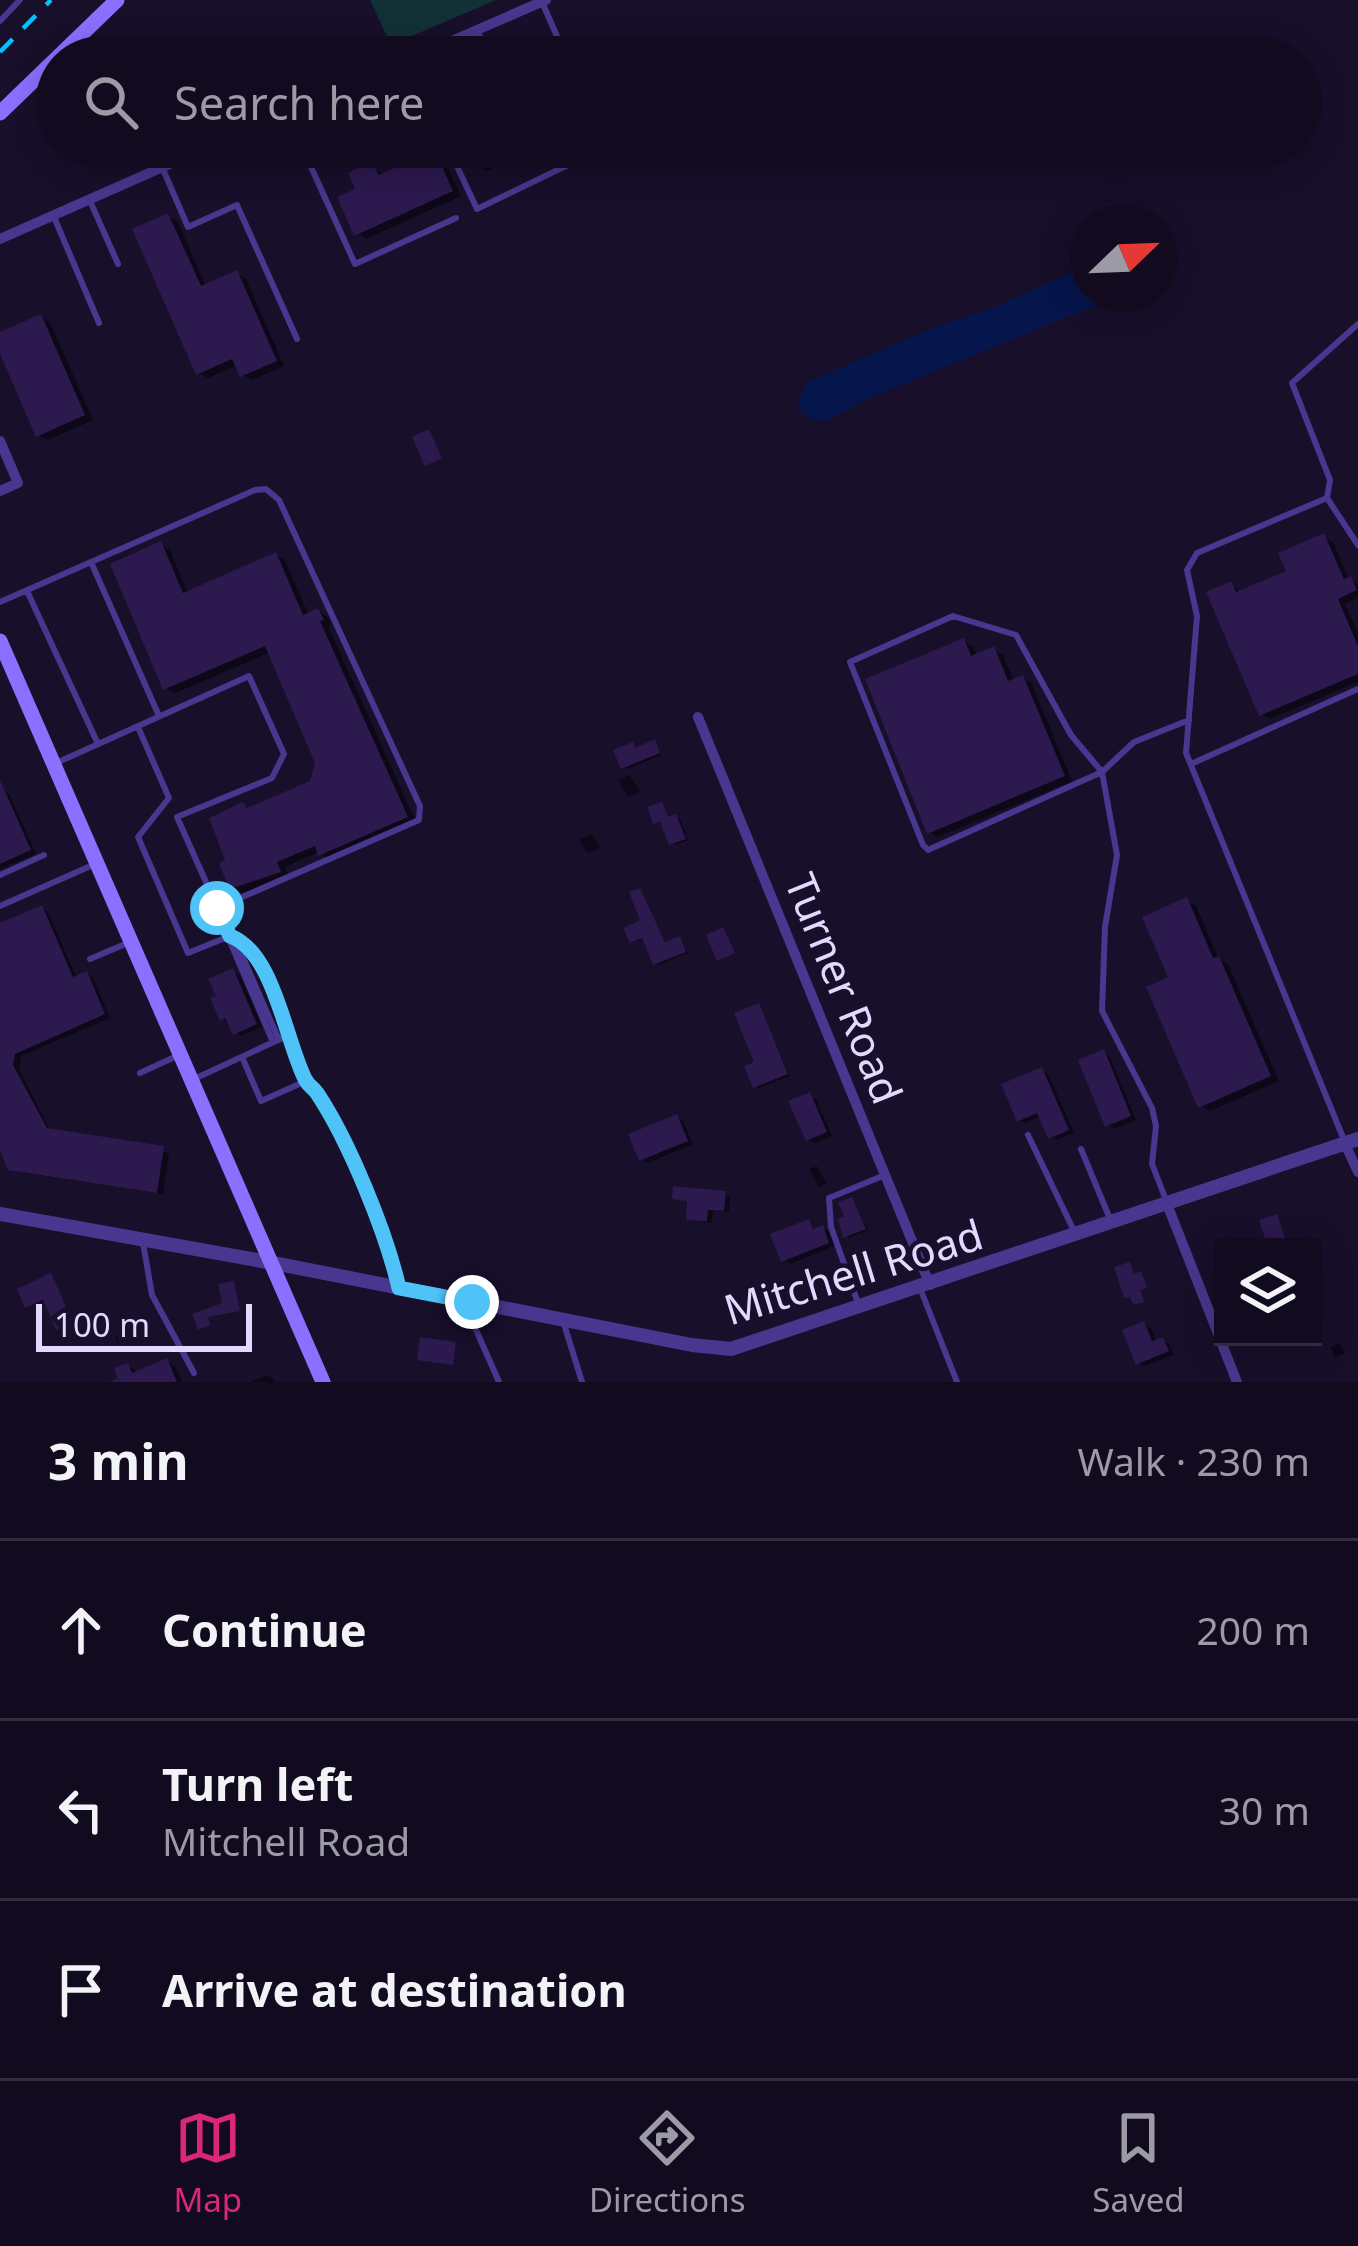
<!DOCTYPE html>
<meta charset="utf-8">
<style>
body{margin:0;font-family:"Noto Sans",sans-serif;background:#1f192d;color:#f1f3f6}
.controls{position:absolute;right:36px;bottom:36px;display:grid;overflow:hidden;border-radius:0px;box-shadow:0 6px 30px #0003}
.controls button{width:108px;height:108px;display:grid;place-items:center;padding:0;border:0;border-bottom:3px solid #312b3e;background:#120b20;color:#f1f3f6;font:60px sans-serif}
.compass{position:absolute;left:1070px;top:204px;width:108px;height:108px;border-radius:50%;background:#120b20;box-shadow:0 6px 30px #0003;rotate:67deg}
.scale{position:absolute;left:36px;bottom:30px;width:216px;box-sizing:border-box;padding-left:12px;border:6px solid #e3d9ff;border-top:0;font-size:33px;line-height:42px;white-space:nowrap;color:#e3d9ff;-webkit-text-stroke:9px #180f2b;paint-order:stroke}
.stop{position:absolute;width:36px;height:36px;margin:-27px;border:9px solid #4fc3f7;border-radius:50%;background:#fff}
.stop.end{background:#4fc3f7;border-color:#fff;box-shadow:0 3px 12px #0008}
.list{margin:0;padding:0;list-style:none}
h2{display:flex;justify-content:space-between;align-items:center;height:156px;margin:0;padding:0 48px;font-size:51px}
h2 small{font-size:39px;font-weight:400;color:#9c9ba5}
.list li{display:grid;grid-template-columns:78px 1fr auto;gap:36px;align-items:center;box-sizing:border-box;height:180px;padding:0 48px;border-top:3px solid #312b3e}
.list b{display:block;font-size:45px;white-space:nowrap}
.list p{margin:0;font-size:39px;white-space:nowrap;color:#9c9ba5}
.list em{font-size:39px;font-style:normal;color:#9c9ba5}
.icon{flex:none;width:66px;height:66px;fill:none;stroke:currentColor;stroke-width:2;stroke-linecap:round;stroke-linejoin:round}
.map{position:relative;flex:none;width:1358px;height:1382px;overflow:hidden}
.search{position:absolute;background:#120b20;box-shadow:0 6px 30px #0003;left:36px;right:36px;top:36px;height:132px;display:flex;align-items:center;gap:30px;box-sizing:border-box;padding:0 42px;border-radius:66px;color:#9c9ba5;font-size:45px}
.sheet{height:696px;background:#120b20}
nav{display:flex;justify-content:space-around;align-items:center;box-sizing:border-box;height:168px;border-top:3px solid #312b3e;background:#120b20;font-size:33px;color:#9c9ba5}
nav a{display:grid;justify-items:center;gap:6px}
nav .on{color:#db2777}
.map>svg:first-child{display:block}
.green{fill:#113136}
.water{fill:#07154d}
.shadow{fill:#0007}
.building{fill:#2c194e}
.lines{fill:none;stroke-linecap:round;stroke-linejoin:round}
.service{stroke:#47378e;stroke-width:6}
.minor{stroke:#47378e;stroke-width:10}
.tertiary{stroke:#47378e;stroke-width:14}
.secondary{stroke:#8a70ff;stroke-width:15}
.rail{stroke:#05bfff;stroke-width:4.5;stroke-dasharray:18 15;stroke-linecap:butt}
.route{stroke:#4fc3f7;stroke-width:15}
.labels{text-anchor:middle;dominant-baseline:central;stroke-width:9;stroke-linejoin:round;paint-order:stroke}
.street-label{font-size:42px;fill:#e3d9ff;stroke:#180f2b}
</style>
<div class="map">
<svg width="1358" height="1382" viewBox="0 0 1358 1382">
<rect width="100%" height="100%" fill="#180f2b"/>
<!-- green -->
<path class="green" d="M370,0H496L391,45Z"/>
<!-- water -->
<path class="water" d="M1088,265V294H1124L874,396L830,419L817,421L799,411L798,399L809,381L935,327L992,308Z"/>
<!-- shadow -->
<path class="shadow" d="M469,147H544L487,171L477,166Z
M628,147H671L641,160Z
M435,153L444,159L461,196L366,239L357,233L359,190L372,165L384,176Z
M168,216L178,222L206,287L237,274L246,279L284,366L252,380L243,375L238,365L208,378L198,373Z
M41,317L50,322L93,420L48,440L38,435L0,347V335Z
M1324,537L1333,542L1349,580L1358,584V598L1345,604L1358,633V682L1270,719L1261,714L1231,584L1242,593L1289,573Z
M161,545L170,550L188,594L276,555L285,560L309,616L318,611L328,617L331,625L328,626L416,822L330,859L319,852L285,867L289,877L241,893L232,887L228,861L243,805L251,809L313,783L318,763L271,652L175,693L166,688Z
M964,641L973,647L977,656L994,650L1003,655L1014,682L1022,678L1032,684L1072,781L938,837L929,832Z
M655,743L662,755L627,769L623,767L632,745L637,750Z
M629,775L640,792L628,797L618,780Z
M3,790L9,794L36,854L0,869Z
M661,805L670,820L680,819L688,840L675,845L664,823L656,822Z
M592,834L600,848L587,853L579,839Z
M640,891L667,945L680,940L688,953L659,965L646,939L633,941L644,921Z
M1187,901L1196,906L1219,960L1228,964L1279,1081L1210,1111L1201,1106L1172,979Z
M42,908L48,912L77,979L87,975L93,978L110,1018L21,1056L19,1070L51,1132L169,1153L163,1194L18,1172L10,1168L0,1143V926Z
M233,972L240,975L262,1027L241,1036L222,1018Z
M759,1006L790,1076L759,1088L756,1086Z
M1104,1053L1110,1057L1136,1120L1114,1129L1108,1125Z
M1042,1070L1048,1074L1074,1133L1057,1140L1050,1136L1042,1116L1025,1123L1019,1120Z
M810,1096L816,1099L832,1136L815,1143L808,1139Z
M677,1117L683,1121L693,1144L648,1163L642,1159Z
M817,1166L827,1184L819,1187L809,1169Z
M725,1194L730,1197L729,1212L713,1211L712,1223L689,1218L690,1202L676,1198Z
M852,1200L868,1230L849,1238L845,1236Z
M808,1222L817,1231L823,1228L829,1232L834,1246L790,1264L784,1260Z
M51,1277L75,1324L62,1330L47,1301L27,1306Z
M1144,1324L1151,1328L1157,1343L1163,1340L1169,1344L1174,1355L1144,1366L1138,1363Z
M124,1333L126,1340L118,1343L115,1336Z
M1340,1343L1345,1353L1335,1357L1330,1347Z
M167,1362L176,1367L182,1382H123L127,1366L137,1371Z
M268,1375L276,1382H250Z"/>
<!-- building -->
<path class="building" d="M466,147H525L475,168Z
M435,150L453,191L354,236L337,197L355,189L348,173L372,162L379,175Z
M168,213L201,286L237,270L277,361L240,377L232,359L196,375L132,229Z
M41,314L85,415L36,437L0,354V332Z
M429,429L442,458L425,466L412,437Z
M1324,533L1344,579L1351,576L1357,590L1338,599L1358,646V674L1259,716L1206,592L1231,581L1236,592L1286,571L1278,553Z
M161,541L183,593L276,552L303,615L318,608L324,620L320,621L408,817L318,856L315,846L277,862L281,872L230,889L219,864L225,860L209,818L243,802L247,808L310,781L315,763L265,646L163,690L110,564Z
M964,638L971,656L994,646L1008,681L1023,675L1065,776L927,834L865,679Z
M655,739L660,753L621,769L613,750L633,742L635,748Z
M0,780L31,850L0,864Z
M662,802L668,817L676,814L686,839L669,845L660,822L653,824L647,807Z
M640,888L665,942L680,936L686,952L653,965L642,938L630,943L623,928L640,920L629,892Z
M1187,897L1213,958L1219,956L1271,1076L1198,1108L1146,987L1168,977L1142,917Z
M42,905L73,977L87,971L105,1014L15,1054L13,1065L47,1128L164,1146L157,1193L8,1170L0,1151V923Z
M723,927L735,953L717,961L706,935Z
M233,968L257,1024L233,1035L225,1018L220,1021L210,998L216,996L208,979Z
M759,1003L788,1074L753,1088L744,1066L754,1062L734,1013Z
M1104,1049L1131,1116L1105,1127L1078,1060Z
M1042,1067L1069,1130L1048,1139L1037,1113L1017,1122L1001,1084Z
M810,1092L827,1132L806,1141L788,1101Z
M677,1114L688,1141L639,1161L628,1134Z
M673,1186L726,1191L724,1211L708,1210L707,1221L686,1220L687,1201L672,1199Z
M852,1197L866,1229L843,1238L838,1219L844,1216L838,1202Z
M1277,1214L1288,1247H1268L1259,1220Z
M809,1219L813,1229L823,1225L829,1243L781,1262L770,1234Z
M1130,1262L1134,1274L1141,1271L1147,1288L1140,1290L1144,1302L1133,1305L1130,1297L1124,1298L1114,1267Z
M51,1273L73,1322L56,1330L43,1300L25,1308L17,1289Z
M234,1281L240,1311L208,1317L210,1325L198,1330L192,1314L222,1303L218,1284Z
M1144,1321L1152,1341L1163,1337L1169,1351L1136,1365L1122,1330Z
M420,1337L456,1342L453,1365L417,1360Z
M167,1358L177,1382H110L118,1378L114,1368L128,1363L132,1373Z"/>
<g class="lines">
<!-- service -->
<path class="service" d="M542,2L566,57
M0,21L20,0
M477,30L489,57
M529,57L560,43
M302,147L355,264L456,218
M448,147L477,209L605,147
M162,167L188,227L237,205L297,339
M90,201L118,264
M54,217L99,323
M1327,498L1358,545
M91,562L159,716
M27,591L98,744
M0,602L255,490L266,489L279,500L420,806L419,820L217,908
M953,616L1016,635L1071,735L1102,772L928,850L923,845L850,662Z
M138,727L169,798L138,837L188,953L230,936C265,949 276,1002 291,1034L194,1079
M54,764L249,676L284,754L272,778L177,817L230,936
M1191,764L1358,689
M0,875L44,855
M0,906L95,864
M228,937L273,1042
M235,939L279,1040
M90,959L130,942
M242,1057L261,1101L306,1081L291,1034
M140,1073L179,1055
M306,1081C340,1119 386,1234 399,1285
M1028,1135L1074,1231
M1344,1140L1186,753L1197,616L1187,570L1197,553L1327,498L1330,480L1292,383L1358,324
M1081,1149L1110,1219
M1166,1200L1152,1164L1156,1126L1152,1108L1102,1011L1105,927L1117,855L1102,772L1134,742L1189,720
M143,1243L152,1295L194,1373
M920,1288L957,1382
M472,1302L473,1323L499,1382
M858,1303L831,1227L829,1198L885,1175
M564,1324L582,1382"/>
<!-- minor -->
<path class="minor" d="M415,57L546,0
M0,239L208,147
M0,441L18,483L0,491
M698,717L930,1285
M1345,1144L1358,1172
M1167,1204L1237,1382"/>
<!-- tertiary -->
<path class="tertiary" d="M0,1214L273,1263L692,1345L731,1349L1358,1139"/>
<!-- secondary -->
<path class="secondary" d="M0,113L117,0
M0,641L323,1382"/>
<!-- rail -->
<path class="rail" d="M0,52L51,0"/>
</g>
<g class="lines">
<!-- route -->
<path class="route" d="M217,908L230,936C274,952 285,1039 305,1079C310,1088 311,1085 317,1093C349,1141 386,1232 399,1288L472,1302"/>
</g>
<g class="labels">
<!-- street labels -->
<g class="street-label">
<text transform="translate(845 988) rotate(68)">Turner Road</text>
<text transform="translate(853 1271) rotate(-17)">Mitchell Road</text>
</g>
</g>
</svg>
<div class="controls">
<button><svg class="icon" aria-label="layers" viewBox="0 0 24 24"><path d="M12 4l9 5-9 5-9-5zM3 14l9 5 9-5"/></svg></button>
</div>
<svg class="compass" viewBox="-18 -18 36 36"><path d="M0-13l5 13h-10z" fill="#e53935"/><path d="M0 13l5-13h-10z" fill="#9c9ba5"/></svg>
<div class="scale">100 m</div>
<div class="stop" style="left:217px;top:908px"></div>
<div class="stop end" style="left:472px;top:1302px"></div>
<div class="search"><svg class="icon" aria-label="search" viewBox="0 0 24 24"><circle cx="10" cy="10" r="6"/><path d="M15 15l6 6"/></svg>Search here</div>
</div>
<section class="sheet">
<h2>3 min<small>Walk · 230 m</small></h2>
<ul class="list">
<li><svg class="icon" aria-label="ahead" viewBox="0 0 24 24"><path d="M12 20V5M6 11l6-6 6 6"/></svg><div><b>Continue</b></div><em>200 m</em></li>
<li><svg class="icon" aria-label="left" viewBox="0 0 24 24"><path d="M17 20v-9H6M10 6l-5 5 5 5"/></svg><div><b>Turn left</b><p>Mitchell Road</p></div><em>30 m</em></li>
<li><svg class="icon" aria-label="arrive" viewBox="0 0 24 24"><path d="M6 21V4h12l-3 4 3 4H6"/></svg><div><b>Arrive at destination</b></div></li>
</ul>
</section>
<nav>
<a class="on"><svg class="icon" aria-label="map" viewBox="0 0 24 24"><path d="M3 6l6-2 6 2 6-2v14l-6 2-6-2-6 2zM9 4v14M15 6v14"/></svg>Map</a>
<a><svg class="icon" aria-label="directions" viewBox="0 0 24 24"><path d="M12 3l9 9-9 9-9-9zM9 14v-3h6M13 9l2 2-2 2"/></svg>Directions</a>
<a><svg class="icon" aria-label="saved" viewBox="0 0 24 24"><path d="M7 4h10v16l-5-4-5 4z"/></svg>Saved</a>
</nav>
